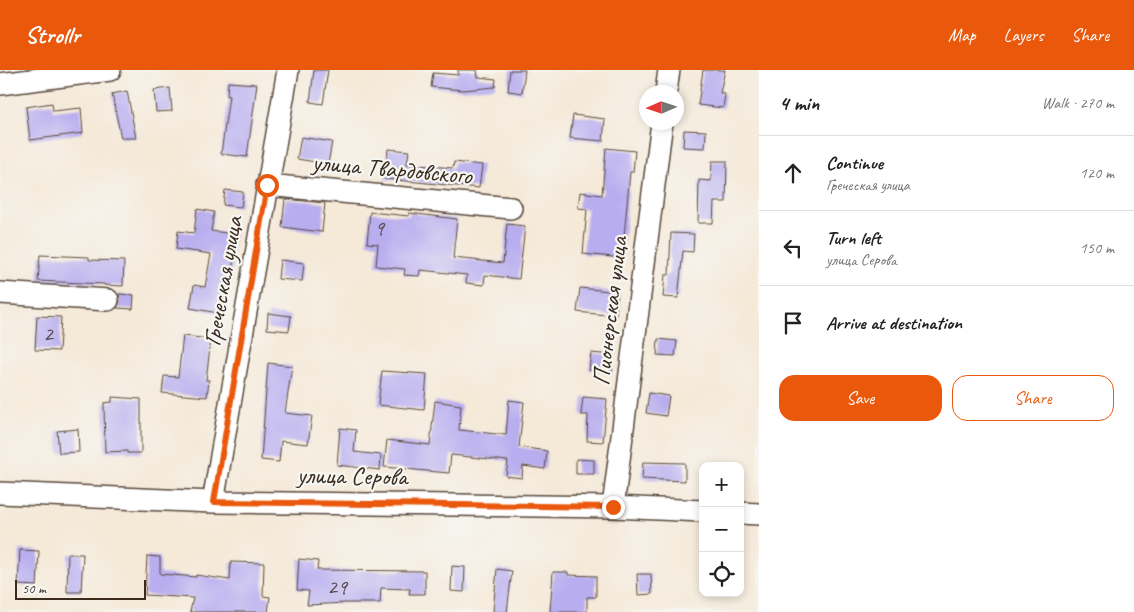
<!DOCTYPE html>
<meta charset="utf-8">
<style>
body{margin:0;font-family:Caveat,sans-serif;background:#f2f2f2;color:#222}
.controls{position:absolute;right:15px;bottom:15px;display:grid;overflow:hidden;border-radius:10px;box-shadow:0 2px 8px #0003}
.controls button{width:45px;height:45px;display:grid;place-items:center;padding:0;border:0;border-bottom:1px solid #e0e0e0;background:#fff;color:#222;font:25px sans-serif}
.compass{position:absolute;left:639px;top:15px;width:45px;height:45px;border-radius:50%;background:#fff;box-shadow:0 2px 8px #0003;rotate:267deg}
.scale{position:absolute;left:15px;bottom:12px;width:131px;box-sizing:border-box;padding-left:5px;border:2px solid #3b2a1e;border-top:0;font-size:14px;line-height:18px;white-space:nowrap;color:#3b2a1e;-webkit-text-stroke:4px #f6f6f2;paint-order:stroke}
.stop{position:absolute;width:15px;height:15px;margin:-11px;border:4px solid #ea580c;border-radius:50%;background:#fff}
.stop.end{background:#ea580c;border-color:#fff;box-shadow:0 1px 5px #0008}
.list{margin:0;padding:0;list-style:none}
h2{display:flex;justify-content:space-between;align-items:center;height:65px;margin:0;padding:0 20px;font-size:21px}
h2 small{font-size:16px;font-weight:400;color:#767676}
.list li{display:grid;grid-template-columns:32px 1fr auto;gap:15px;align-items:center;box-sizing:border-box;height:75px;padding:0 20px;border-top:1px solid #e0e0e0}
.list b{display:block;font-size:19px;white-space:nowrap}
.list p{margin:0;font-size:16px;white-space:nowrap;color:#767676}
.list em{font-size:16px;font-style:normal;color:#767676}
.actions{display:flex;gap:10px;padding:15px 20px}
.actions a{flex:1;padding:11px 0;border:1px solid #ea580c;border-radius:15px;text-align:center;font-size:18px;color:#ea580c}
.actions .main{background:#ea580c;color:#fff}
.icon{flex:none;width:28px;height:28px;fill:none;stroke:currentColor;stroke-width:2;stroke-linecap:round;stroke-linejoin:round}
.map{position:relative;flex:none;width:759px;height:542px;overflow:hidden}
header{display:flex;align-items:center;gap:30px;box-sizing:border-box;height:70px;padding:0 25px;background:#ea580c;color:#fff}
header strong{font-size:24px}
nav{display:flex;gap:28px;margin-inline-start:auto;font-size:18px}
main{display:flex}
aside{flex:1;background:#fff}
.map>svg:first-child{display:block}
.building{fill:#b8adef}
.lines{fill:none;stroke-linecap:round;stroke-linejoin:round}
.minor-casing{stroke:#57473a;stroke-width:24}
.minor{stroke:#fff;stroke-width:21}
.route{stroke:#ea580c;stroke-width:6}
.labels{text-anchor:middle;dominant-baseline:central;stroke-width:4.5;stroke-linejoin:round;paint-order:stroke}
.number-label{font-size:22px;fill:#5a4b52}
.street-label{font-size:25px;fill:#3b2a1e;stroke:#f6f6f2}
</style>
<header>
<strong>Strollr</strong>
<nav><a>Map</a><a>Layers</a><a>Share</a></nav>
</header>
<main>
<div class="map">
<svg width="759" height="542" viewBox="0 0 759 542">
<rect width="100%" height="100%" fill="#f6f6f2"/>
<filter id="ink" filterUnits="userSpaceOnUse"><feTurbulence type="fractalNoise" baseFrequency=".02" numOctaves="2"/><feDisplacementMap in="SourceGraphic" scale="10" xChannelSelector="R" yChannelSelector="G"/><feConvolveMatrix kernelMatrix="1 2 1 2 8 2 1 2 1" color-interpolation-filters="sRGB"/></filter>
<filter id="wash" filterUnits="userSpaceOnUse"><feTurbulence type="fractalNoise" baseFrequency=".0096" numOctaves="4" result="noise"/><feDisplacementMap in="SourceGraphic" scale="20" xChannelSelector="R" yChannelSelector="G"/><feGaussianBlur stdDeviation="1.12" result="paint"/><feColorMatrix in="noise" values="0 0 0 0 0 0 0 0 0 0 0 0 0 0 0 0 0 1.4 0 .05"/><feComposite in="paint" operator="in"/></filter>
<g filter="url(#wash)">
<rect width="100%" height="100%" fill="#f5e9d8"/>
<g id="blocks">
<!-- building -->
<path class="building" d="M314,0H328L323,34L310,32Z
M458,0H477L478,7L496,9L495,17L463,20L431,17L433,3L458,5Z
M510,0H525L522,23L508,21Z
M703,0H725L720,23L725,24L723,38L698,35Z
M228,12L257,14L247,87L221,84L229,26H227Z
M170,18L172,41L156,42L154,20Z
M127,21L136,68H121L112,24Z
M52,33L53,41L81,38L83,63L30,70L26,37Z
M573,45L605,49L603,71L570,68Z
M684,60L706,61L705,78L683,77Z
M301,67L332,72L328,94L297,89Z
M606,78L635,81L633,102H630L622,188L583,184L587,139L578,138L580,122L602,125Z
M388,79L409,81L407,94L453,98L454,92L482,95L479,118L385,109Z
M712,91H727L726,132H714L713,153H698L699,110L711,111Z
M225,120L243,122L241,137L223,135Z
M285,129L325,133L322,162L282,157Z
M197,139L214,142L211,161L235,164L232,188L234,189L230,208L225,207L218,243L190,238L194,215L205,217L211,184L176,179L178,161L194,163Z
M370,142L409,146V143L457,149L453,188L503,193L507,154L525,156L519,209L485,205L484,215L466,213L467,205L420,200L419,206L404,205L405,199L376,196L378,174L367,173Z
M671,163L694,164L693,182L683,181L678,228L663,227L665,205H669Z
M40,185L89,187V190L124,191L123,216L104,215V214L38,211Z
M280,190L304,193L302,211L278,209Z
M580,218L618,222L616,246L577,242Z
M119,224L134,225L133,239L117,238L120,231Z
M268,243L291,246L289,261L267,259Z
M37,246L61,247L59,281L35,280Z
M183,266L211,269L206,310H209L207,327L162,323L164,306L178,307Z
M658,269L677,271L675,286L657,285Z
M591,283L613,285L612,302L589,300Z
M268,293L292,296L285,343L312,346L308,374L281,371L279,392L261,390Z
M382,301L427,304L424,340L378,335Z
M649,323L669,326L666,346L646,343Z
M112,327L141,329V383H127V381L105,382L104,333L112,332Z
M583,327L607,329L603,372L587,371L588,345H581Z
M509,330L524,332L519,377L547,381L545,399L523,396L522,408L506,406L508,391L451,385L449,403L384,397L387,370L430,375L435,331L461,335L459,360L506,365Z
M340,358L356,360L354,382L381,385L380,400L337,395Z
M78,359L79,382L59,383L57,361Z
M576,389L594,390V404H576Z
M643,392L685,393V411L642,409Z
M20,480L39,481L37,516L18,515Z
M68,484H83L81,522H67Z
M147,486L160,487V504L196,507V505L230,510L231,492L264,493L263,526L270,527L268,542H190L193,528L145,525Z
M299,489L318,491L317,500L425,501V524H409L410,519L381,518L380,533H345L307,535L309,521L297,520Z
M452,496L465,497L464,522L451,521Z
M497,499L512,501L507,542H493Z
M553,502H568V505L596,506V527H587V542H550Z
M637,504H651L652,524L638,525Z"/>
</g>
</g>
<g filter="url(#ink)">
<use href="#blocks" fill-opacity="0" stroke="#57473a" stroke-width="1"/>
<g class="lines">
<defs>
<path id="minor" d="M0,14L110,0
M666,22L669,0
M267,115L511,138
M0,223L108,230
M0,423L213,432L613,437L703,441
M213,432L288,0
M613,437L662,52
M740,443L759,444"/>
</defs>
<!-- minor casing -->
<use href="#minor" class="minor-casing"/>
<!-- minor -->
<use href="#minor" class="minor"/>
</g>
</g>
<g class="lines" filter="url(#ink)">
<!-- route -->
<path class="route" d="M267,115L214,432L613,437"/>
</g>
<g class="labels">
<!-- number labels -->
<g class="number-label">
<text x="379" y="158">9</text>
<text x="48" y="264">2</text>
<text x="337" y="517">29</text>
</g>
<!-- street labels -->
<g class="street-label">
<text transform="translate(392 99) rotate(5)">улица Твардовского</text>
<text transform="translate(223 211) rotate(-80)">Греческая улица</text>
<text transform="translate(610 241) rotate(-83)">Пионерская улица</text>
<text transform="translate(352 406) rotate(1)">улица Серова</text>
</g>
</g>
</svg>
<div class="controls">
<button>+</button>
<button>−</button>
<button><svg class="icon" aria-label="locate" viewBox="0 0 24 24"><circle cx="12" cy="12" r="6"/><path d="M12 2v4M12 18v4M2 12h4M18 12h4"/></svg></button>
</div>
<svg class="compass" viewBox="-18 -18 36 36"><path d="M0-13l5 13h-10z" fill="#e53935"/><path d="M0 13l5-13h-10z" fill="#767676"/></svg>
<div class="scale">50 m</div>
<div class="stop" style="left:267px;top:115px"></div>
<div class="stop end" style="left:613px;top:437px"></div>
</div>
<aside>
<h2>4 min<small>Walk · 270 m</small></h2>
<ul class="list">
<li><svg class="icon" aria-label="ahead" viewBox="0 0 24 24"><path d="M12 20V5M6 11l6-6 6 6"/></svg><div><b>Continue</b><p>Греческая улица</p></div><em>120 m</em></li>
<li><svg class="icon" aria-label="left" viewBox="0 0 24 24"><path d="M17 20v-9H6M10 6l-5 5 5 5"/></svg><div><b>Turn left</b><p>улица Серова</p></div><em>150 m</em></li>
<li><svg class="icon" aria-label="arrive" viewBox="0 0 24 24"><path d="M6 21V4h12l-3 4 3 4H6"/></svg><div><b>Arrive at destination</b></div></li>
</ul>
<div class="actions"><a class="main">Save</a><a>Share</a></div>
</aside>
</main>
